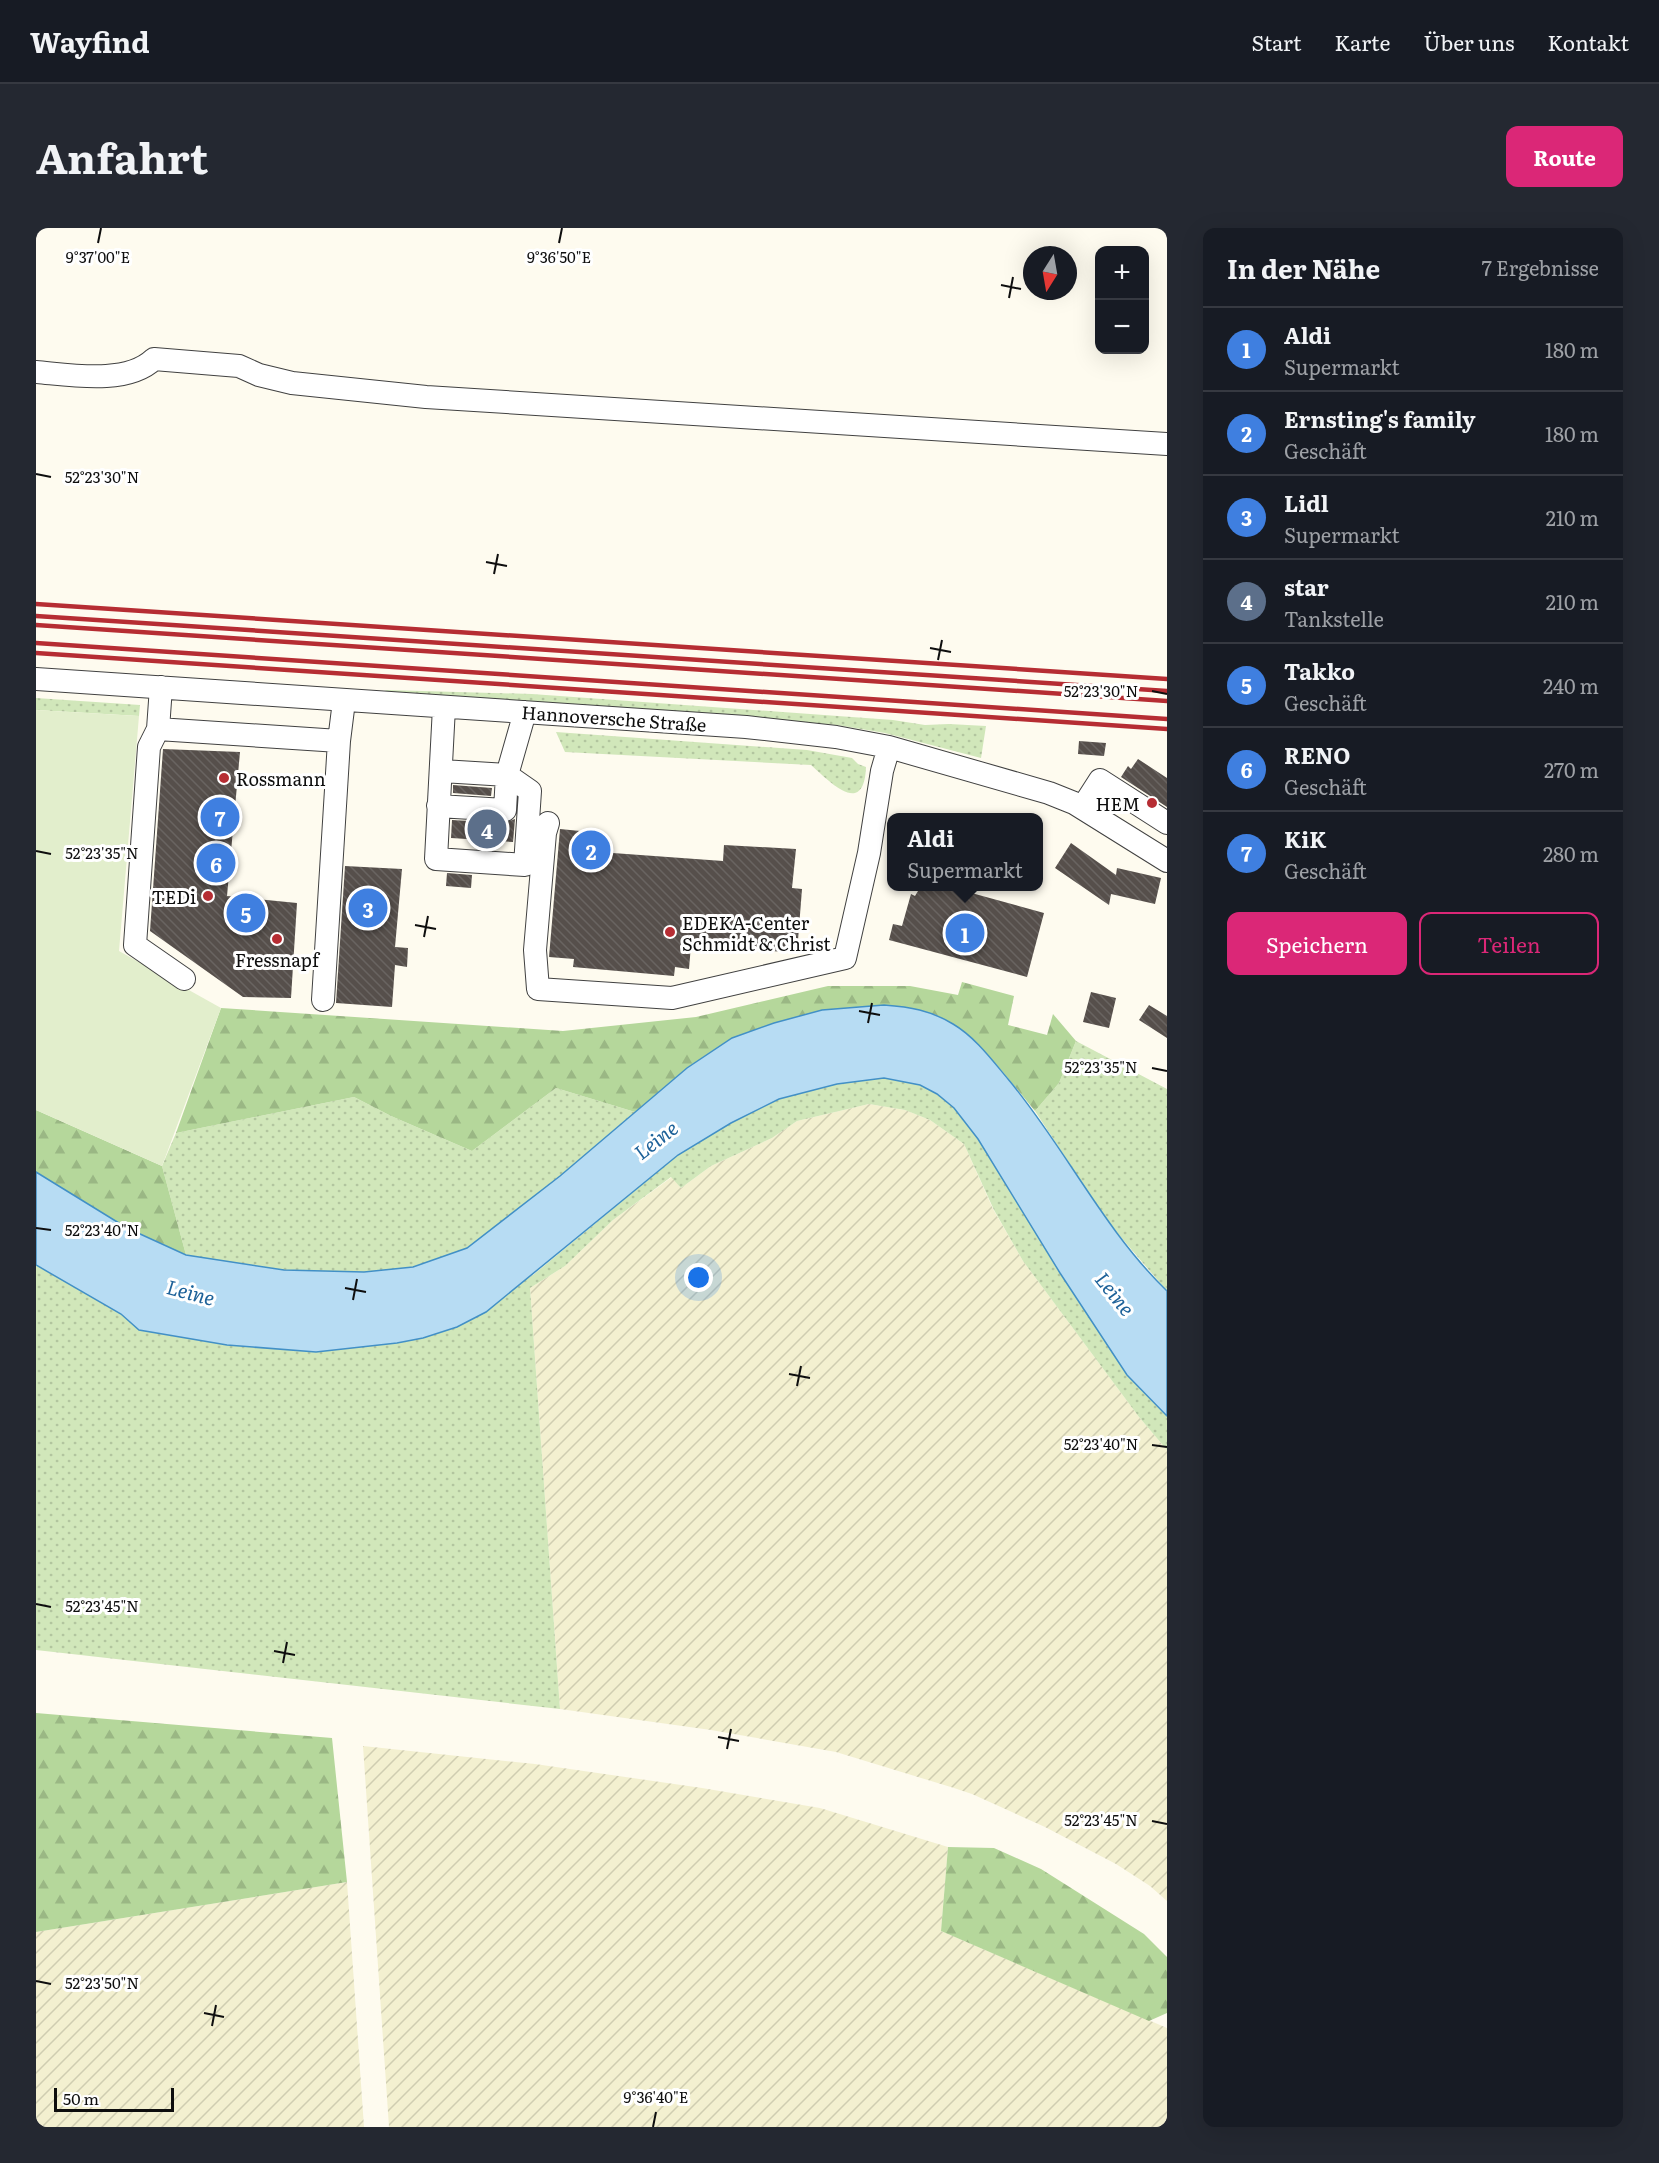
<!DOCTYPE html>
<html lang="de">
<meta charset="utf-8">
<style>
body{margin:0;font-family:Literata,serif;background:#242831;color:#f1f3f6}
.controls{position:absolute;right:18px;top:18px;display:grid;overflow:hidden;border-radius:12px;box-shadow:0 6px 24px #0002}
.controls button{width:54px;height:54px;display:grid;place-items:center;padding:0;border:0;border-bottom:2px solid #363941;background:#171b24;color:#f1f3f6;font:30px sans-serif}
.compass{position:absolute;left:987px;top:18px;width:54px;height:54px;border-radius:50%;background:#171b24;box-shadow:0 6px 24px #0002;rotate:191deg}
.scale{position:absolute;left:18px;bottom:15px;width:120px;box-sizing:border-box;padding-left:6px;border:3px solid #0e0e0e;border-top:0;font-size:16px;line-height:21px;white-space:nowrap;color:#0e0e0e;-webkit-text-stroke:4px #fff;paint-order:stroke}
.you{position:absolute;left:663px;top:1050px;width:21px;height:21px;margin:-15px;border:4px solid #fff;border-radius:50%;background:#1a73e8;box-shadow:0 0 0 9px #1a73e833}
.badge{display:grid;place-items:center;width:39px;height:39px;border-radius:50%;background:#db2777;color:#fff;font-size:20px;font-weight:700}
.pin{position:absolute;translate:-50% -50%;border:3px solid #fff;box-shadow:0 2px 6px #0006}
.popup{position:absolute;left:851px;top:585px;width:156px;height:78px;box-sizing:border-box;display:grid;place-content:center;border-radius:12px;background:#171b24;filter:drop-shadow(0 2px 4px #0005);font-size:20px;white-space:nowrap;color:#9ea1a6}
.popup b{font-size:22px;color:#f1f3f6}
.popup::after{content:'';position:absolute;left:50%;top:100%;margin-left:-12px;border:12px solid transparent;border-top-color:#171b24}
.list{margin:0;padding:0;list-style:none}
h2{display:flex;justify-content:space-between;align-items:center;height:78px;margin:0;padding:0 24px;font-size:26px}
h2 small{font-size:20px;font-weight:400;color:#9ea1a6}
.list li{display:grid;grid-template-columns:39px 1fr auto;gap:18px;align-items:center;box-sizing:border-box;height:84px;padding:0 24px;border-top:2px solid #363941}
.list b{display:block;font-size:22px;white-space:nowrap}
.list p{margin:0;font-size:20px;white-space:nowrap;color:#9ea1a6}
.list em{font-size:20px;font-style:normal;color:#9ea1a6}
.actions{display:flex;gap:12px;padding:18px 24px}
.actions a{flex:1;padding:14px 0;border:2px solid #db2777;border-radius:12px;text-align:center;font-size:21px;color:#db2777}
.actions .main{background:#db2777;color:#fff}
.map{position:relative;flex:none;width:1131px;height:1899px;overflow:hidden;border-radius:12px}
header{display:flex;align-items:center;gap:36px;box-sizing:border-box;height:84px;padding:0 30px;background:#171b24;border-bottom:2px solid #363941}
header strong{font-size:28px}
nav{display:flex;gap:33px;margin-inline-start:auto;font-size:21px}
.intro{display:flex;align-items:center;justify-content:space-between;box-sizing:border-box;height:144px;padding:0 36px}
h1{margin:0;font-size:42px}
.button{padding:15px 27px;border-radius:12px;background:#db2777;color:#fff;font-size:21px;font-weight:700}
main{display:flex;gap:36px;padding:0 36px}
aside{flex:1;background:#171b24;border-radius:12px;box-shadow:0 6px 24px #0002}
.map>svg:first-child{display:block}
.farmland{fill:url(#farmland-furrows)}
.grass{fill:url(#grass-dots)}
.forest{fill:url(#forest-firs)}
.pitch{fill:#e2eecc}
.water{fill:#b7dcf3;stroke:#4290c6;stroke-width:1.5}
.building{fill:url(#building-back-hatch)}
.lines{fill:none;stroke-linecap:round;stroke-linejoin:round}
.minor-casing{stroke:#414141;stroke-width:24}
.minor{stroke:#fff;stroke-width:22}
.rail{stroke:#b62d33;stroke-width:4.5}
.ticks{fill:none;stroke:#0e0e0e;stroke-width:2}
.poi-dot{fill:#b62d33;stroke:#fff;stroke-width:2}
.labels{text-anchor:middle;dominant-baseline:central;stroke-width:6;stroke-linejoin:round;paint-order:stroke}
.street-label{font-size:18px;fill:#0e0e0e;stroke:#fff}
.poi-label{font-size:18px;fill:#0e0e0e;stroke:#fff;text-anchor:start}
.water-label{font-size:20px;font-style:italic;fill:#1e6299;stroke:#fff}
.ticks-label{font-size:15px;text-anchor:middle;fill:#0e0e0e;stroke:#fff;stroke-width:6;stroke-linejoin:round;paint-order:stroke}
</style>
<header>
<strong>Wayfind</strong>
<nav><a>Start</a><a>Karte</a><a>Über uns</a><a>Kontakt</a></nav>
</header>
<div class="intro"><h1>Anfahrt</h1><a class="button">Route</a></div>
<main>
<div class="map">
<svg width="1131" height="1899" viewBox="0 0 1131 1899">
<defs>
<pattern id="farmland-furrows" width="10" height="10" patternUnits="userSpaceOnUse" patternTransform="scale(1.5)"><rect width="10" height="10" fill="#f3f0d0"/><path d="M-1 1l2-2M0 10L10 0M9 11l2-2" fill="none" stroke="#cfcdb1"/></pattern>
<pattern id="grass-dots" width="8" height="8" patternUnits="userSpaceOnUse" patternTransform="scale(1.5)"><rect width="8" height="8" fill="#d1e7ba"/><path d="M2 2h.1M6 6h.1" fill="none" stroke="#b2c59f" stroke-width="1.8" stroke-linecap="round"/></pattern>
<pattern id="forest-firs" width="22" height="20" patternUnits="userSpaceOnUse" patternTransform="scale(1.5)"><rect width="22" height="20" fill="#b5d79b"/><path d="M5 1l3.5 6h-7zM16 11l3.5 6h-7z" fill="#9ab784"/></pattern>
<pattern id="building-back-hatch" width="6" height="6" patternUnits="userSpaceOnUse" patternTransform="scale(1.5)"><rect width="6" height="6" fill="#564f4b"/><path d="M-1 5l2 2M0 0l6 6M5-1l2 2" fill="none" stroke="#696461"/></pattern>
</defs>
<rect width="100%" height="100%" fill="#fefbef"/>
<!-- farmland -->
<path class="farmland" d="M833,876L869,882L894,892L928,916L957,981L987,1033L1103,1189L1131,1222V1673L1114,1658L1080,1636L1009,1599L936,1566L918,1560L800,1524L675,1502L524,1481L494,1060L529,1038L577,992L636,949L645,960L675,938L736,910L761,893Z
M327,1518L499,1536L666,1560L784,1580L912,1619L905,1703L1131,1800V1899H353Z
M311,1654L328,1899H0V1704Z"/>
<!-- grass -->
<path class="grass" d="M351,462L496,466L857,492L889,497L913,496L950,498L945,530L849,505L801,497L343,465Z
M0,470L104,477L103,488L0,482Z
M520,504L771,522L816,530L822,536L830,539C828,590 794,554 775,537L529,524Z
M1040,813L1131,861V1063L1071,993L999,883L1023,855Z
M848,850L884,857L901,866L918,880L942,911L1024,1045L1091,1147L1131,1188V1222L1103,1189L987,1033L958,982L928,916L894,892L869,882L833,876L761,893L736,910L675,938L645,960L635,949L577,992L529,1038L494,1060L524,1481L0,1422V1037L85,1086L103,1102L191,1117L279,1124L387,1110L497,1047L642,927L695,895L743,871L801,856Z
M520,860L599,884L524,948L431,1020L377,1039L328,1044L248,1042L150,1027L126,938L140,905L318,869L355,888L436,923Z"/>
<!-- forest -->
<path class="forest" d="M926,754L978,768L972,797L1011,807L1017,786L1040,813L1023,855L999,883C968,846 942,808 898,786L696,810L651,840L599,884L520,860L436,923L355,888L318,869L140,905L185,780L527,803L660,789L792,758H874L922,767Z
M0,882L126,938L150,1027L91,1000L0,944Z
M0,1485L296,1510L311,1654L0,1704Z
M912,1619L958,1620L1005,1641L1108,1706L1131,1729V1785L1113,1793L905,1703Z"/>
<!-- pitch -->
<path class="pitch" d="M0,482L103,488L83,723L185,780L126,938L0,882Z"/>
<!-- water -->
<path class="water" d="M848,777C874,779 894,782 917,796C939,809 956,832 972,851C1029,919 1067,1001 1131,1063V1188L1091,1147L1024,1045L942,911L918,880L901,866L884,857L848,850L801,856L743,871L695,895L642,927L450,1084L421,1099L387,1110L361,1115L280,1124L191,1117L103,1102L85,1086L0,1037V944L91,1000L150,1027L248,1042L328,1044L377,1039L431,1020L524,948L651,840L696,810L738,795L786,782Z"/>
<!-- building -->
<path class="building" d="M1043,513L1070,515L1068,528L1042,526Z
M127,521L204,524L191,668L261,675L255,770L207,769L114,703Z
M1102,531L1131,550V579L1085,549L1092,538L1095,541Z
M417,557L456,560L455,568L417,565Z
M479,591L477,614L415,610L416,592L468,595Z
M524,601L564,605L563,624L687,633L688,617L760,621L756,660L766,661L761,725L655,717L653,741L639,739L638,748L537,739L538,731L513,729Z
M1035,615L1080,647L1081,640L1125,650L1119,676L1075,666L1073,677L1019,640Z
M309,638L366,641L359,719L372,720L371,739L359,737L356,779L300,775Z
M411,645L436,647L435,660L410,658Z
M885,658H910L1008,685L991,749L853,712L857,696L866,698L875,666L879,668Z
M1055,764L1080,770L1073,800L1047,794Z
M1113,777L1131,788V810L1103,792Z"/>
<g class="lines">
<defs>
<path id="minor" d="M0,144C35,147 91,157 118,131L203,138L223,147L256,155L390,169L1131,216
M0,451L710,499L800,509L853,519L1013,565L1038,575L1131,633
M125,459L122,501L113,519L99,717L148,751
M122,501L303,513
M406,543L471,547L494,563L489,637L400,631L408,479
M402,578L469,582L471,547L489,484
M1046,580L1064,552L1131,595
M512,595L509,605L499,722L502,761L636,770L809,730L833,625L846,543L853,519
M287,772L303,513L308,473"/>
</defs>
<!-- minor casing -->
<use href="#minor" class="minor-casing"/>
<!-- minor -->
<use href="#minor" class="minor"/>
<!-- rail -->
<path class="rail" d="M0,376L1131,451
M0,388L1131,463
M0,397L1131,473
M0,415L1131,491
M0,425L1131,501"/>
</g>
<!-- ticks -->
<path class="ticks" d="M62,15L65,0M523,15L526,0M965,57L985,61M973,70L977,49M0,246L15,249M450,334L471,338M458,346L462,326M894,420L915,424M902,432L906,412M1116,463L1131,466M0,623L15,626M379,697L400,701M388,709L392,688M823,783L844,787M832,795L836,775M1116,840L1131,843M0,1000L15,1002M309,1060L330,1064M317,1072L321,1051M753,1146L774,1150M761,1158L765,1138M1116,1217L1131,1219M0,1376L15,1379M238,1423L259,1427M247,1435L251,1414M682,1509L703,1513M691,1521L695,1501M1116,1593L1131,1596M0,1753L15,1756M168,1785L188,1789M176,1798L180,1777M617,1899L620,1884"/>
<!-- markers -->
<g class="poi-dot">
<circle cx="188" cy="550" r="6"/>
<circle cx="1116" cy="575" r="6"/>
<circle cx="172" cy="668" r="6"/>
<circle cx="634" cy="704" r="6"/>
<circle cx="241" cy="711" r="6"/>
</g>
<g class="labels">
<!-- street labels -->
<g class="street-label">
<text transform="translate(578 490) rotate(4)">Hannoversche Straße</text>
</g>
<!-- poi labels -->
<g class="poi-label">
<text x="200" y="550">Rossmann</text>
<text x="1104" y="575" text-anchor="end">HEM</text>
<text x="160" y="668" text-anchor="end">TEDi</text>
<text x="646" y="694">EDEKA-Center<tspan x="646" dy="21">Schmidt &amp; Christ</tspan></text>
<text x="241" y="731" text-anchor="middle">Fressnapf</text>
</g>
<!-- water labels -->
<g class="water-label">
<text transform="translate(619 911) rotate(-38)">Leine</text>
<text transform="translate(155 1063) rotate(15)">Leine</text>
<text transform="translate(1080 1065) rotate(51)">Leine</text>
</g>
</g>
<g class="ticks-label">
<text x="62" y="35">9°37'00"E</text>
<text x="523" y="35">9°36'50"E</text>
<text x="66" y="255">52°23'30"N</text>
<text x="1065" y="469">52°23'30"N</text>
<text x="66" y="631">52°23'35"N</text>
<text x="1065" y="845">52°23'35"N</text>
<text x="66" y="1008">52°23'40"N</text>
<text x="1065" y="1222">52°23'40"N</text>
<text x="66" y="1384">52°23'45"N</text>
<text x="1065" y="1598">52°23'45"N</text>
<text x="66" y="1761">52°23'50"N</text>
<text x="620" y="1875">9°36'40"E</text>
</g>
</svg>
<div class="controls">
<button>+</button>
<button>−</button>
</div>
<svg class="compass" viewBox="-18 -18 36 36"><path d="M0-13l5 13h-10z" fill="#e53935"/><path d="M0 13l5-13h-10z" fill="#9ea1a6"/></svg>
<div class="scale">50 m</div>
<div class="you"></div>
<div class="pin badge" style="left:929px;top:705px;background:#3f7fe0">1</div>
<div class="popup"><b>Aldi</b>Supermarkt</div>
<div class="pin badge" style="left:555px;top:622px;background:#3f7fe0">2</div>
<div class="pin badge" style="left:332px;top:680px;background:#3f7fe0">3</div>
<div class="pin badge" style="left:451px;top:601px;background:#5c6f8a">4</div>
<div class="pin badge" style="left:210px;top:685px;background:#3f7fe0">5</div>
<div class="pin badge" style="left:180px;top:635px;background:#3f7fe0">6</div>
<div class="pin badge" style="left:184px;top:589px;background:#3f7fe0">7</div>
</div>
<aside>
<h2>In der Nähe<small>7 Ergebnisse</small></h2>
<ul class="list">
<li><span class="badge" style="background:#3f7fe0">1</span><div><b>Aldi</b><p>Supermarkt</p></div><em>180 m</em></li>
<li><span class="badge" style="background:#3f7fe0">2</span><div><b>Ernsting's family</b><p>Geschäft</p></div><em>180 m</em></li>
<li><span class="badge" style="background:#3f7fe0">3</span><div><b>Lidl</b><p>Supermarkt</p></div><em>210 m</em></li>
<li><span class="badge" style="background:#5c6f8a">4</span><div><b>star</b><p>Tankstelle</p></div><em>210 m</em></li>
<li><span class="badge" style="background:#3f7fe0">5</span><div><b>Takko</b><p>Geschäft</p></div><em>240 m</em></li>
<li><span class="badge" style="background:#3f7fe0">6</span><div><b>RENO</b><p>Geschäft</p></div><em>270 m</em></li>
<li><span class="badge" style="background:#3f7fe0">7</span><div><b>KiK</b><p>Geschäft</p></div><em>280 m</em></li>
</ul>
<div class="actions"><a class="main">Speichern</a><a>Teilen</a></div>
</aside>
</main>
